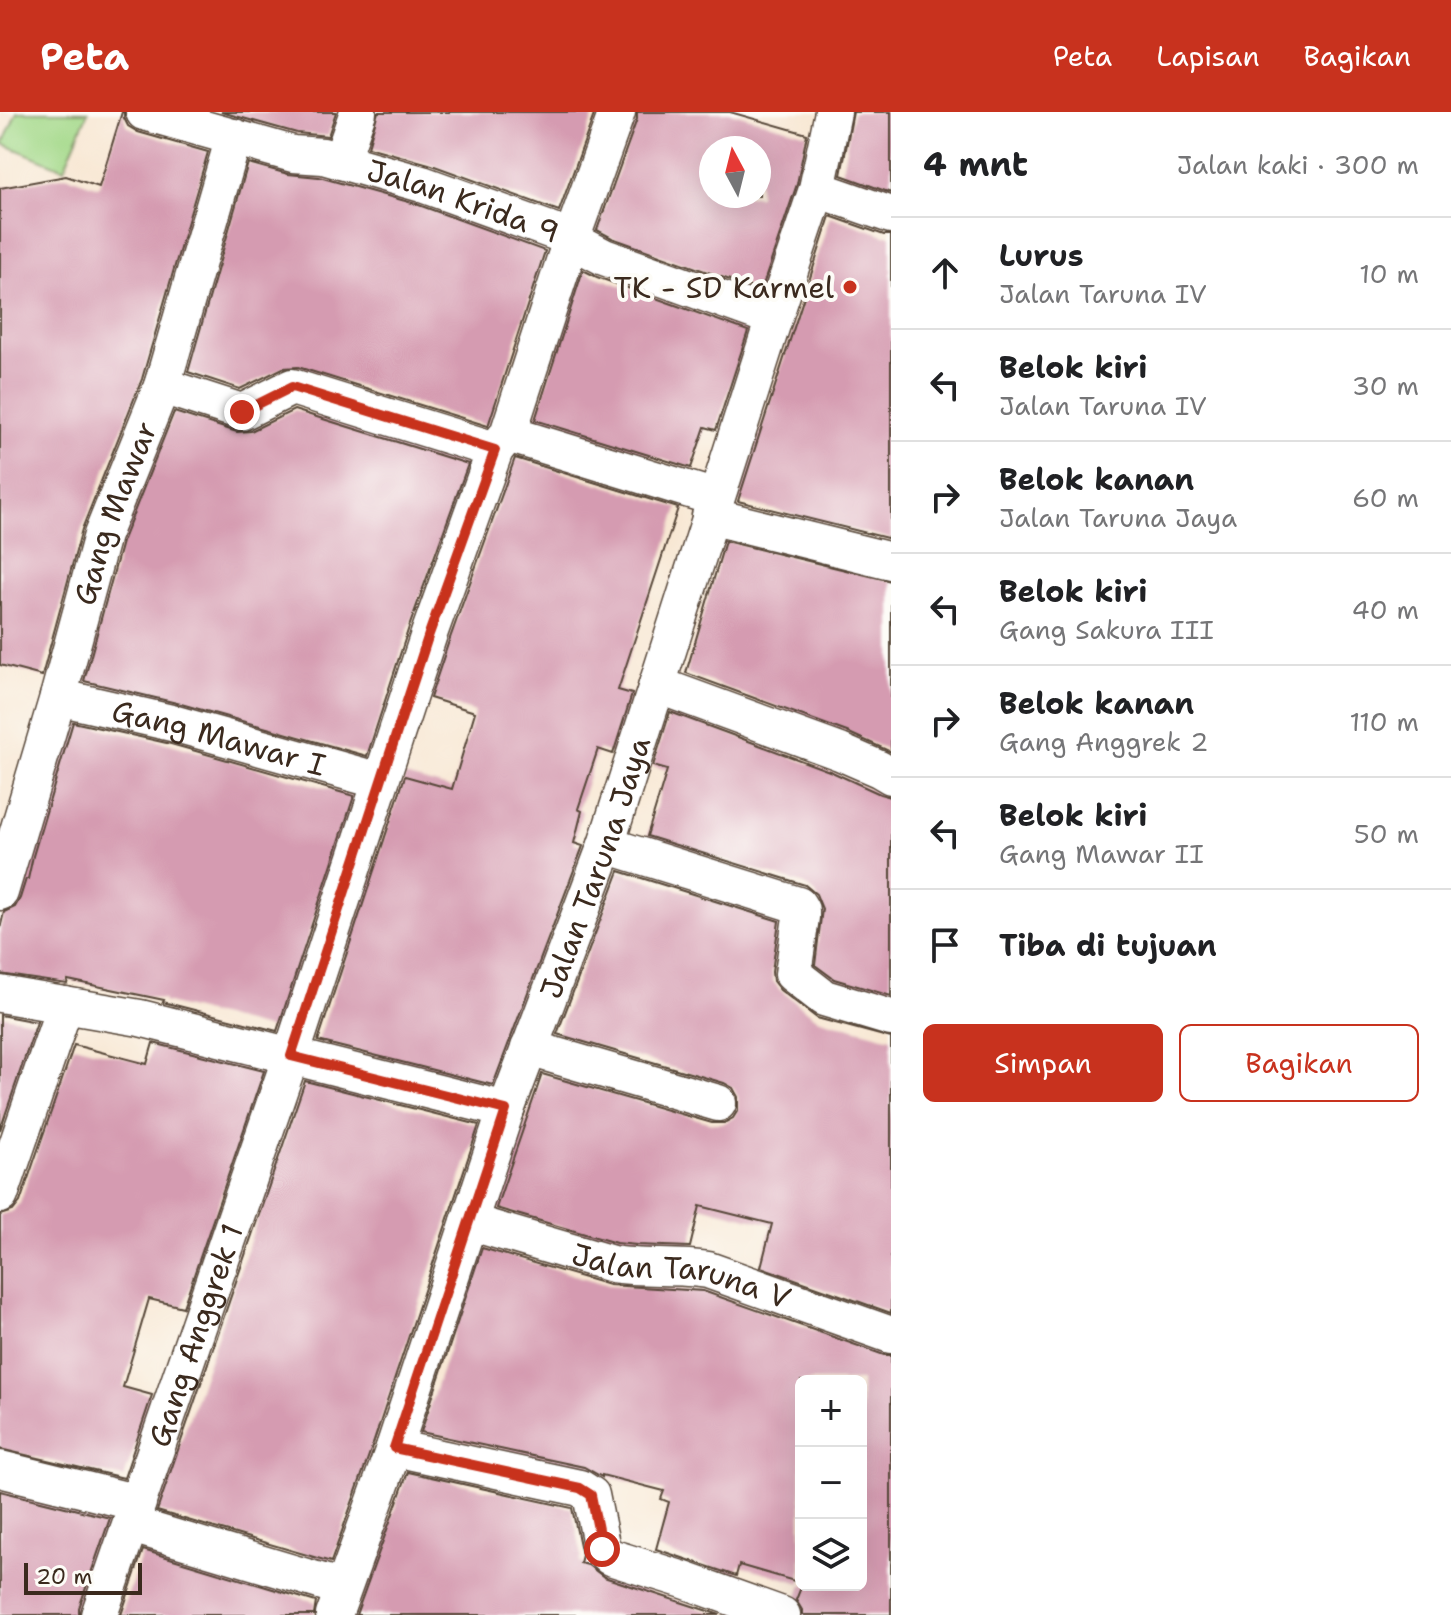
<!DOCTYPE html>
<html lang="id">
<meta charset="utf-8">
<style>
body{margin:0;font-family:"Shantell Sans",sans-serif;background:#f6f6f6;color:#202124}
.controls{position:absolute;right:24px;bottom:24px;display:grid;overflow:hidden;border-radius:12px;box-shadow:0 8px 32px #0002}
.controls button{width:72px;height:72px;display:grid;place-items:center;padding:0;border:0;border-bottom:2px solid #e0e0e0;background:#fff;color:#202124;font:40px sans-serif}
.compass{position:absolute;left:699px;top:24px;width:72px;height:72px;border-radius:50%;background:#fff;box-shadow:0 8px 32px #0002;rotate:353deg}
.scale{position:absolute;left:24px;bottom:20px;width:118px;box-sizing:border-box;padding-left:8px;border:4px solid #3b2a1e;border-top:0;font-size:22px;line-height:28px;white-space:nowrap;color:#3b2a1e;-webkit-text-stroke:6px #fdfcf7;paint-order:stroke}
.stop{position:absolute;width:24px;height:24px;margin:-18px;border:6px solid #c8321e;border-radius:50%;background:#fff}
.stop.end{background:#c8321e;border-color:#fff;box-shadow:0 2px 8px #0008}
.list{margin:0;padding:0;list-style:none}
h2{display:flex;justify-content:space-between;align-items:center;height:104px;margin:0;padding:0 32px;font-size:34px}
h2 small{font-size:26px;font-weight:400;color:#757577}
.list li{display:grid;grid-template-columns:52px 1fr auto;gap:24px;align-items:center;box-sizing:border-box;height:112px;padding:0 32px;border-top:2px solid #e0e0e0}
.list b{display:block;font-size:30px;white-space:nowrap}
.list p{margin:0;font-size:26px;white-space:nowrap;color:#757577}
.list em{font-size:26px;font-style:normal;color:#757577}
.actions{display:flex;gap:16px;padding:24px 32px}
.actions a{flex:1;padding:18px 0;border:2px solid #c8321e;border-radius:12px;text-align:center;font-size:28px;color:#c8321e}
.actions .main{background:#c8321e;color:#fff}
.icon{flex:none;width:44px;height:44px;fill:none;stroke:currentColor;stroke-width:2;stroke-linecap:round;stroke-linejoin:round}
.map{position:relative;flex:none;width:891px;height:1503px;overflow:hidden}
header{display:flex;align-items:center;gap:48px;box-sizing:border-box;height:112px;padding:0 40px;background:#c8321e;color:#fff}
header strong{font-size:38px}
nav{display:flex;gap:44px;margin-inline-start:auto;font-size:28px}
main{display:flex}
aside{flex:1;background:#fff}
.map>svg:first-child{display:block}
.green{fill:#a4d98a;stroke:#708254;stroke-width:2}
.building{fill:#d59bb1;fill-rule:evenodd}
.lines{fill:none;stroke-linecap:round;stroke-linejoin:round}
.minor-casing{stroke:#574639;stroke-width:39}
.minor{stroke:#fff;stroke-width:36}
.route{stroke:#c8321e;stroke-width:10}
.poi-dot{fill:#c8321e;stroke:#fdfcf7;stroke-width:3}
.labels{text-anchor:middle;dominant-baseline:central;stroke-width:8;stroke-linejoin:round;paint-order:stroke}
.street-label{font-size:30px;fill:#3b2a1e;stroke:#fdfcf7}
.poi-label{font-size:30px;fill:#3b2a1e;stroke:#fdfcf7;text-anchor:end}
</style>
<header>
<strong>Peta</strong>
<nav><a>Peta</a><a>Lapisan</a><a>Bagikan</a></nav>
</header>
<main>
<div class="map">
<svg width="891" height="1503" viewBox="0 0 891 1503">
<rect width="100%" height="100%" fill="#fdfcf7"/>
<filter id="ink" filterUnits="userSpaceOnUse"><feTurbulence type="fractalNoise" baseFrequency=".0125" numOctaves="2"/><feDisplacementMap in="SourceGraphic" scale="16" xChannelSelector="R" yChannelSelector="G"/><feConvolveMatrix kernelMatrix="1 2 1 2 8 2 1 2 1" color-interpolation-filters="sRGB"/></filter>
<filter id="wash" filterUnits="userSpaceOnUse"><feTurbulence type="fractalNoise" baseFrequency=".006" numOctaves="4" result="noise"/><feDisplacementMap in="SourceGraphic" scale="32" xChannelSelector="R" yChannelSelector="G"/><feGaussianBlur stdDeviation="1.8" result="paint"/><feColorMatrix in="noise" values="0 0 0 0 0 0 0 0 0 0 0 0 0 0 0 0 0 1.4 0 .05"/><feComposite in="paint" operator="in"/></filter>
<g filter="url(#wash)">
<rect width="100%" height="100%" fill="#f8e7d3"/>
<!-- green -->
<path class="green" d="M17,0H88L64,57L3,32Z"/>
<g id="blocks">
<!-- building -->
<path class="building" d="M122,0H124V6L128,14L138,20L208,40L142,267L82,417L42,564L0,553V76L66,64L99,75Z
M221,0H336L328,24L297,21Z
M378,0H595L559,99L429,52L368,35Z
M637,0H730L807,22L797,72L761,179L612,126L597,118L637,7ZM711,36H759V84H711Z
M853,0H891V81L841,63Z
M248,51L288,62L319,65L416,92L545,139L488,314L298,255L283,256L240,277L188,260Z
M830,104L884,123H891V427L738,389Z
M583,158L597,165L748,219L716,318L705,315L691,356L535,308Z
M294,298L468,352L409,515L367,644L181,592L84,569L122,430L174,300L237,320L251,319Z
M515,346L678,396L618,578L632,582L613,642L598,637L578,697L582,699L574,731L583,734L493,973L318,929L405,664L452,677L475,600L430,586L449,529Z
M725,429L891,469V640L847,620L686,561Z
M670,600L832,660L880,682L891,685V884L834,867L815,853L822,797L816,782L805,773L647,724L667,658L653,654Z
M73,610L171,632L354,684L277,919L163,890L164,888L68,868L67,872L0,862V817L4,800L15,795L20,786L26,767H28L33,744Z
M619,759L779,809L772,860L773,869L780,878L817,906L891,926V1201L761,1155L772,1112L700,1094L690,1135L637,1133L616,1131L496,1096L542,962L712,1011H724L733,1006L738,998V985L733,976L724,971L557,922Z
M0,903L37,910L0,1018Z
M153,931L264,959L183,1195L149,1187L123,1275L152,1283L124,1366L0,1337V1103L13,1099L20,1090L74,933L147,952Z
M305,969L479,1013L374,1329L331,1450L157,1399Z
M482,1136L609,1173L703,1179L884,1243H891V1503H802V1498L796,1488L802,1473H861V1269H801V1471L739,1453L736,1464L656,1437L669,1390L661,1387L664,1379L602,1363V1365L584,1355L421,1320Z
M408,1360L572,1396L582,1443L580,1451L588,1453L604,1465L720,1503H356Z
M0,1379L110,1406L79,1496V1503H0Z
M143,1438L316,1490L314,1503H121Z"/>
</g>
</g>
<g filter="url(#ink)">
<use href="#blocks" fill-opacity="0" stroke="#574639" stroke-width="2"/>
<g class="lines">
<defs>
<g id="minor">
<path id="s1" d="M144,0L293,42L323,44L422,72L558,121L604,145L774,206"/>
<path d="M341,49L358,0"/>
<path d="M817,77L891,103"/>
<path d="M162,274L242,300L292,275L495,338"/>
<path d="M508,322L716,386"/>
<path d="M710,404L891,449"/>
<path d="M657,573L840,640L879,657L891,664"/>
<path id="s2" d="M58,585L176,612L380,669"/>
<path d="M606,733L798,793L801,798V805L793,862L824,886L891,906"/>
<path id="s3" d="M0,780L58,585L102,423L162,274L234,25"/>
<path d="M0,882L140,906L506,998"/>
<path d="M529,936L718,991"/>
<path d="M0,1083L65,893"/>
<path id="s4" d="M469,1110L612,1152C644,1157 676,1153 708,1158L891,1223"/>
<path d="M394,1336L580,1376L591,1383L602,1437L610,1445L684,1468L782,1503"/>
<path d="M0,1357L138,1391"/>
<path d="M132,1413L343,1476"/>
<path id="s5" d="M99,1503L291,944L429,522L495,338L508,322L571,128L617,0"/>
<path id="s6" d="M334,1503L394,1336L506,998L606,733L774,206L817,77L833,0"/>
</g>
</defs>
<!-- minor casing -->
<use href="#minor" class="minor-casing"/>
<!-- minor -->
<use href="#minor" class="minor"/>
</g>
</g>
<g class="lines" filter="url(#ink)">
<!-- route -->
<path class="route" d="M242,300L292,275L495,338L429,522L291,944L506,998L394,1336L580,1376L591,1383L602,1437"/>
</g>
<!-- markers -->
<circle class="poi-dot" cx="850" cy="175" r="8"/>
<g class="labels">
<!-- street labels -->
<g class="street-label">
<text stroke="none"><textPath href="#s1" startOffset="332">Jalan Krida 9</textPath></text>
<text stroke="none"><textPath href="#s3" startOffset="396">Gang Mawar</textPath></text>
<text stroke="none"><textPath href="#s2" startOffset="166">Gang Mawar I</textPath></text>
<text stroke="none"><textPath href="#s6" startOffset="792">Jalan Taruna Jaya</textPath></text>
<text stroke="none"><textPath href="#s4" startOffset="220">Jalan Taruna V</textPath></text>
<text stroke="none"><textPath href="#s5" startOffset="296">Gang Anggrek 1</textPath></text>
</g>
<!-- poi labels -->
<g class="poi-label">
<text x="834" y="175">TK - SD Karmel</text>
</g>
</g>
</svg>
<div class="controls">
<button>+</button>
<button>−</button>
<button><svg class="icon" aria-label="layers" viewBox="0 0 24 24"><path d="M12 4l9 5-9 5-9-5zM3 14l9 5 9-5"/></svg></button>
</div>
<svg class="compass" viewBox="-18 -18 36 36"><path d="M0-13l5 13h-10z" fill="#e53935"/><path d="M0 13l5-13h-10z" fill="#757577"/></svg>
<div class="scale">20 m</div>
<div class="stop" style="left:602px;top:1437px"></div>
<div class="stop end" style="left:242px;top:300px"></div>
</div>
<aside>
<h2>4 mnt<small>Jalan kaki · 300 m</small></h2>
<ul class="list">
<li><svg class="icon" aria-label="ahead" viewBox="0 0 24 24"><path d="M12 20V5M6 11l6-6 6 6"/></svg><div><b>Lurus</b><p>Jalan Taruna IV</p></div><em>10 m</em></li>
<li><svg class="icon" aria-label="left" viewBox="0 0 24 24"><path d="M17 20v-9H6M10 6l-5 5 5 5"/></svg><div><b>Belok kiri</b><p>Jalan Taruna IV</p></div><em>30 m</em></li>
<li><svg class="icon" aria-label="right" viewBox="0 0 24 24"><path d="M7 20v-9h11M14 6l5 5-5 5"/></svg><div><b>Belok kanan</b><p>Jalan Taruna Jaya</p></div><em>60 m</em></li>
<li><svg class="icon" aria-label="left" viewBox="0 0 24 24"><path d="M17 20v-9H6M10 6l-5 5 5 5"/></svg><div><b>Belok kiri</b><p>Gang Sakura III</p></div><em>40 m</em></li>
<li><svg class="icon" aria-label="right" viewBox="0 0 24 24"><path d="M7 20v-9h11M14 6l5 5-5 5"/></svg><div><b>Belok kanan</b><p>Gang Anggrek 2</p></div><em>110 m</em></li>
<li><svg class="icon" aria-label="left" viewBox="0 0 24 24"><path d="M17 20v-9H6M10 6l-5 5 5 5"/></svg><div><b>Belok kiri</b><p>Gang Mawar II</p></div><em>50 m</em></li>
<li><svg class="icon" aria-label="arrive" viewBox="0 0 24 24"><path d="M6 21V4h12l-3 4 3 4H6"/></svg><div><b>Tiba di tujuan</b></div></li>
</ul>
<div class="actions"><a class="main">Simpan</a><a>Bagikan</a></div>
</aside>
</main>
